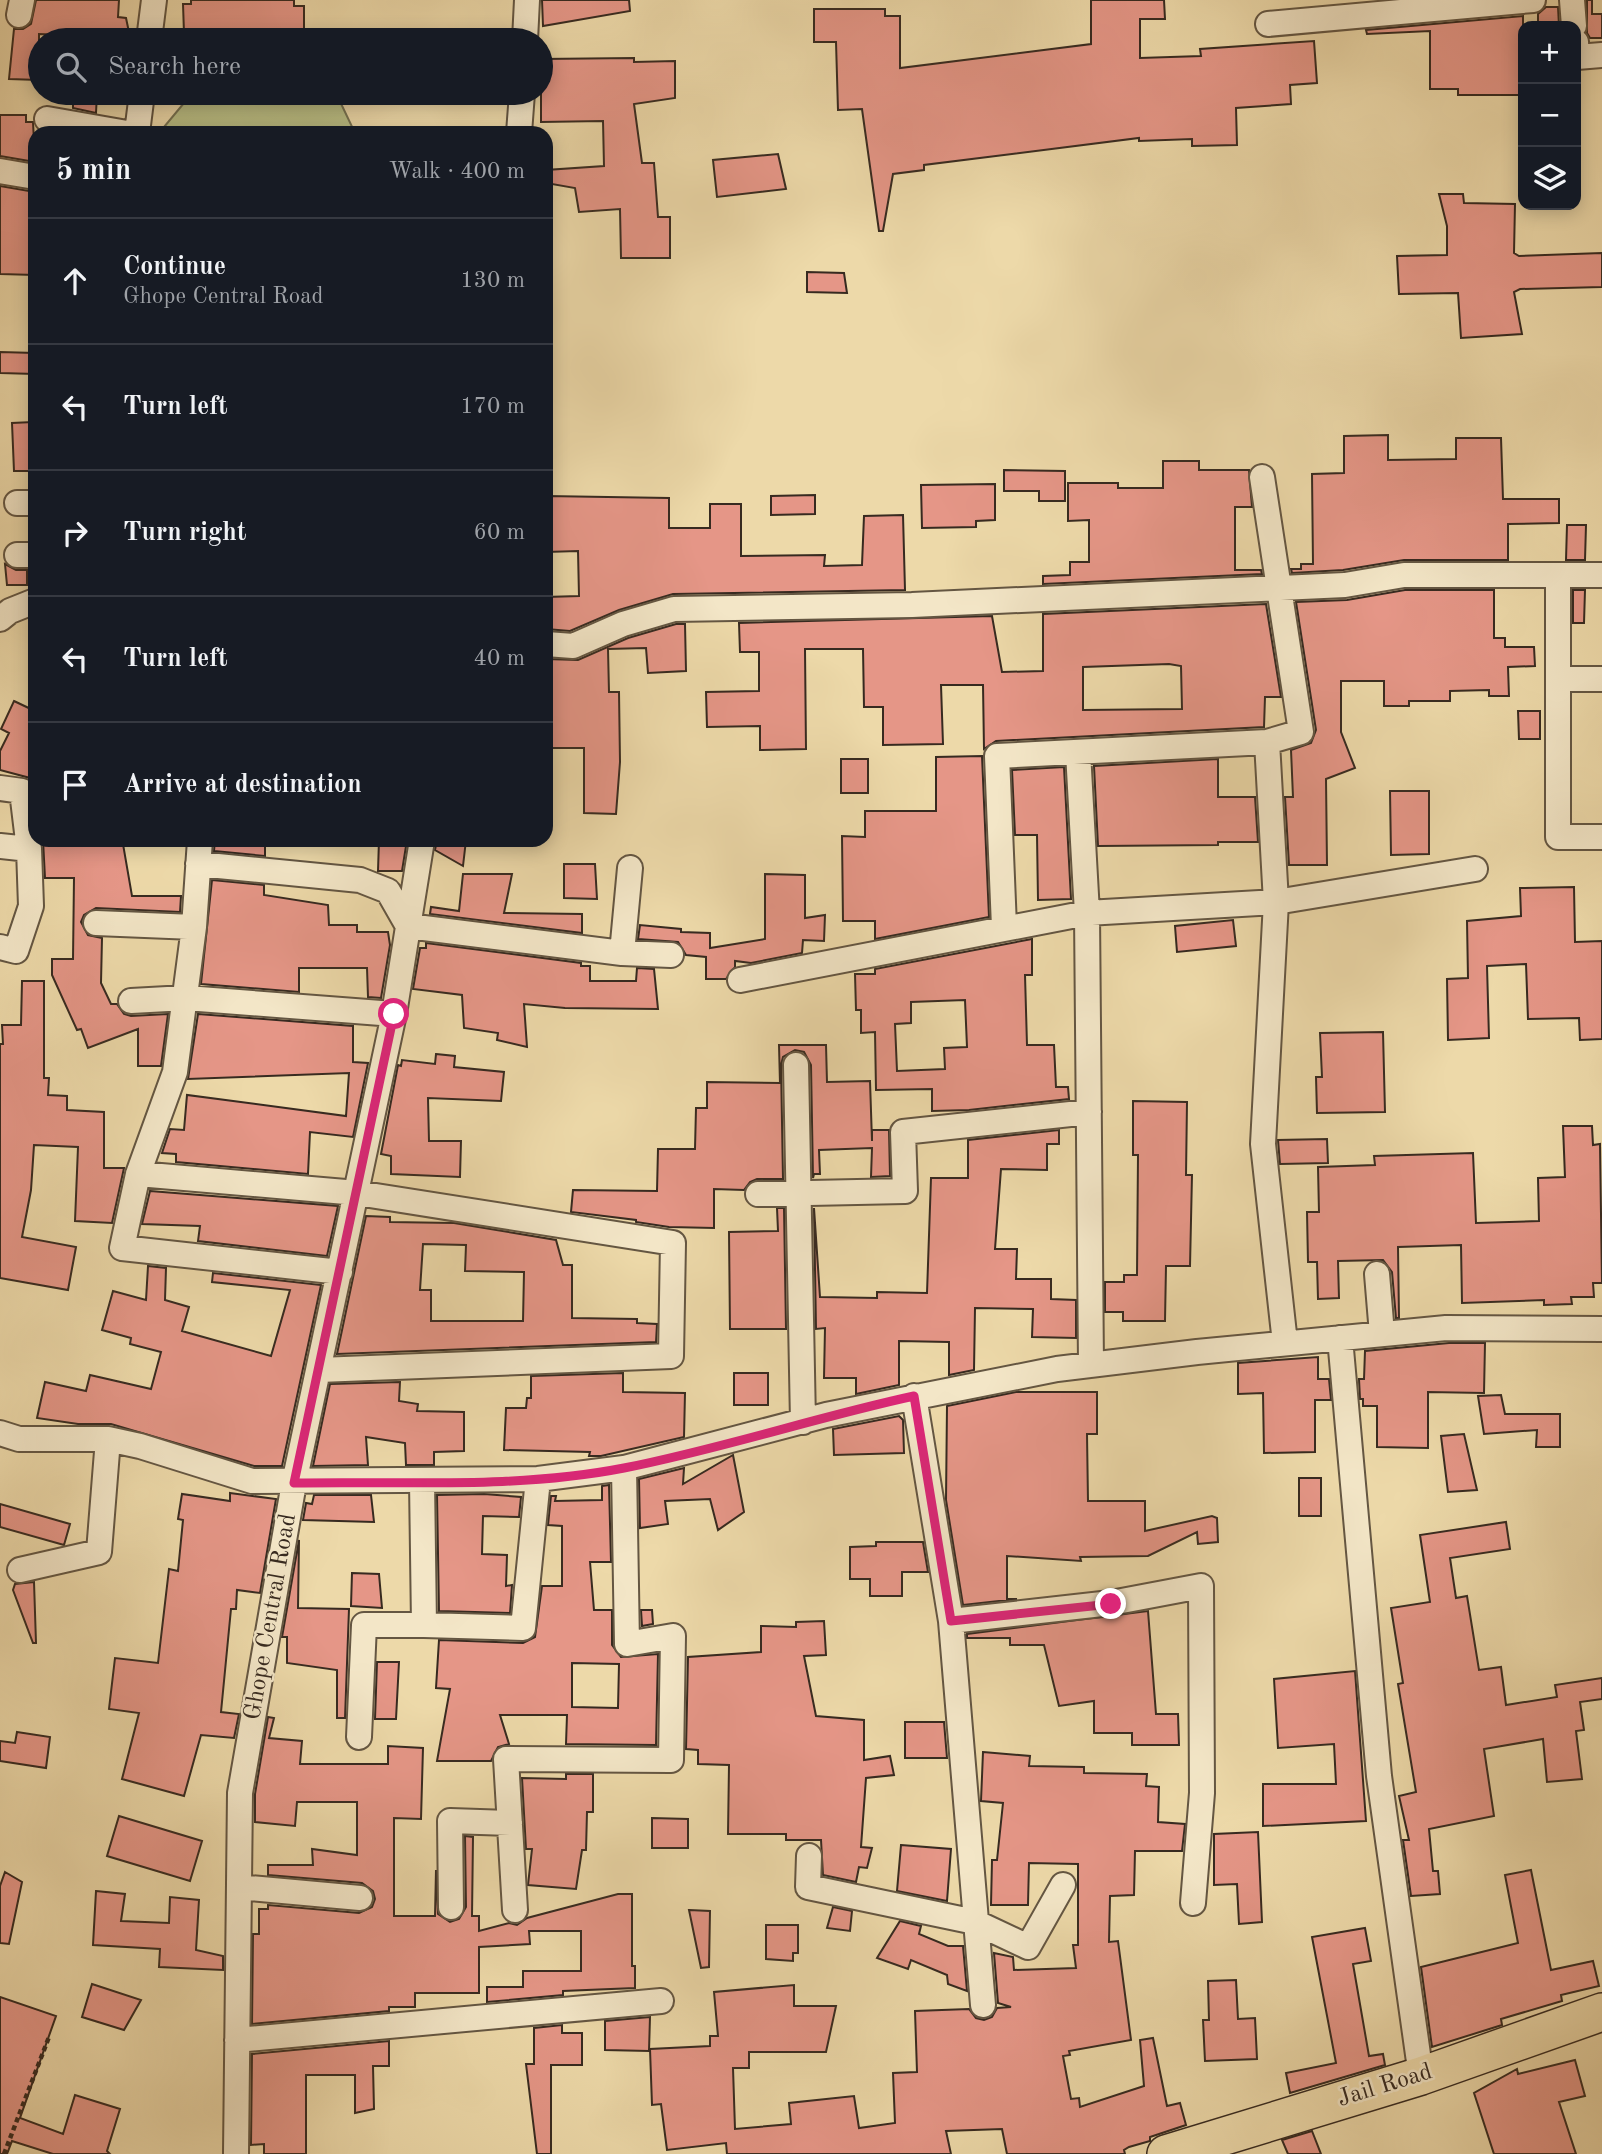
<!DOCTYPE html>
<meta charset="utf-8">
<style>
body{margin:0;font-family:"Old Standard TT",serif;background:#20242c;color:#f1f3f6}
.controls{position:absolute;right:21px;top:21px;display:grid;overflow:hidden;border-radius:14px;box-shadow:0 4px 18px #0003}
.controls button{width:63px;height:63px;display:grid;place-items:center;padding:0;border:0;border-bottom:2px solid #363941;background:#171b24;color:#f1f3f6;font:35px sans-serif}
.stop{position:absolute;width:21px;height:21px;margin:-16px;border:5px solid #db2777;border-radius:50%;background:#fff}
.stop.end{background:#db2777;border-color:#fff;box-shadow:0 2px 7px #0008}
.list{margin:0;padding:0;list-style:none}
h2{display:flex;justify-content:space-between;align-items:center;height:91px;margin:0;padding:0 28px;font-size:30px}
h2 small{font-size:23px;font-weight:400;color:#9ea1a6}
.list li{display:grid;grid-template-columns:46px 1fr auto;gap:21px;align-items:center;box-sizing:border-box;height:126px;padding:0 28px;border-top:2px solid #363941}
.list b{display:block;font-size:26px;white-space:nowrap}
.list p{margin:0;font-size:23px;white-space:nowrap;color:#9ea1a6}
.list em{font-size:23px;font-style:normal;color:#9ea1a6}
.icon{flex:none;width:38px;height:38px;fill:none;stroke:currentColor;stroke-width:2;stroke-linecap:round;stroke-linejoin:round}
.map{position:relative;flex:none;width:1602px;height:2154px;overflow:hidden}
.search{position:absolute;background:#171b24;box-shadow:0 4px 18px #0003;left:28px;top:28px;width:525px;height:77px;display:flex;align-items:center;gap:18px;box-sizing:border-box;padding:0 24px;border-radius:38px;color:#9ea1a6;font-size:26px}
.panel{position:absolute;background:#171b24;box-shadow:0 4px 18px #0003;left:28px;top:126px;width:525px;height:721px;border-radius:21px}
.map>svg:first-child{display:block}
.green{fill:#babf86;stroke:#787453;stroke-width:2}
.building{fill:#e59687;stroke:#372a20;stroke-width:2;fill-rule:evenodd}
.lines{fill:none;stroke-linecap:round;stroke-linejoin:round}
.minor-casing{stroke:#645642;stroke-width:28}
.highway-casing{stroke:#372a20;stroke-width:40}
.path{stroke:#372a20;stroke-width:4.5;stroke-dasharray:5 3.5;stroke-linecap:butt}
.minor{stroke:#f3e6c7;stroke-width:24}
.highway{stroke:#edd9a9;stroke-width:37}
.route{stroke:#db2777;stroke-width:9}
.labels{text-anchor:middle;dominant-baseline:central;stroke-width:5;stroke-linejoin:round;paint-order:stroke}
.street-label{font-size:24px;fill:#372a20;stroke:#f3e6c7}
</style>
<div class="map">
<svg width="1602" height="2154" viewBox="0 0 1602 2154">
<rect width="100%" height="100%" fill="#edd9a9"/>
<filter id="stains"><feTurbulence type="fractalNoise" baseFrequency=".00286" numOctaves="4"/><feColorMatrix values="0 0 0 0 .2 0 0 0 0 .09 0 0 0 0 .02 0 0 0 .5 -.17"/></filter>
<radialGradient id="worn" r=".72"><stop offset=".6" stop-color="#630" stop-opacity="0"/><stop offset="1" stop-color="#630" stop-opacity=".3"/></radialGradient>
<!-- green -->
<path class="green" d="M229,93H336L355,133H159L184,103Z"/>
<!-- building -->
<path class="building" d="M36,0H119L118,17L126,18L130,37L39,34V80L9,79L14,29H23L31,24Z
M191,0H294V6H304V30L184,33L183,4H191Z
M542,0H629L630,11L543,26Z
M1091,0H1164L1165,19H1140V58L1201,56L1200,49L1314,41L1317,83L1290,85L1291,104L1236,108L1237,145L1192,146V139L1139,141V138L924,165V170L893,174L883,231H879L862,109L838,110L836,42H814V9H885V16H900V68L1091,44Z
M1587,0H1592V14H1602V38H1590L1587,33Z
M1546,7H1558L1559,26H1538V14Z
M1523,16V95H1458V89H1430V31L1367,34L1366,30Z
M634,58V62L675,61V98L634,104L642,163H654L658,217H670V258H621L620,209L579,212L575,188L546,183V170L604,166L603,121L541,122V59Z
M73,93H97L96,113L73,108Z
M0,115H26V122H33L35,162L0,156Z
M778,154L786,189L717,197L713,160Z
M0,186L35,192V275L0,274Z
M1439,194H1463L1464,203L1515,204L1514,253L1519,256L1602,253V287L1520,289L1514,292L1522,334L1461,338L1458,293L1399,294L1397,256L1447,255V226Z
M807,272L844,273L847,293L807,292Z
M0,352L35,353V374L0,373Z
M33,422L32,471H14L12,423Z
M1388,435V460L1456,459V438H1501L1503,499H1559V523L1508,524V560H1404L1343,570L1292,573L1291,569H1301V564H1313L1312,474L1344,473V436Z
M1163,461H1199V470H1249L1252,507H1235V570H1261L1262,574L1043,584V576L1070,575V562H1089V520L1068,521V483H1118V488H1163Z
M1004,470L1065,471V501H1039V491H1004Z
M995,484V520L976,521V527L922,528L921,485Z
M815,495V514L771,515V496Z
M546,496L669,498V528H710V504H741V556L825,555L824,566L862,565L864,516L903,515L905,590L673,594L619,610L570,631L546,629V597L579,596L578,551L546,552Z
M1567,525H1586L1585,560H1566Z
M5,564L16,570H27V585H7Z
M1405,590H1494V638H1505V647H1534L1535,666L1508,667L1509,696H1489V690L1450,691V701H1409V706H1384V681H1341V732L1355,768L1326,779L1327,865H1289L1285,797H1293L1291,750L1311,743L1316,730L1296,602L1347,600Z
M1573,590H1585L1584,623H1573Z
M1266,604L1281,697H1265L1264,727L996,741L984,749L983,685H941L943,744L883,745V707H864L863,649H805L806,749L760,750V726L707,727L706,692L759,691V652H740L739,623L992,616L1002,672L1043,671V614ZM1169,664L1181,666L1182,709L1083,710V667Z
M676,624H685L686,671L648,673L646,648L608,649L609,692H619L620,762L616,814L584,813V748H549L546,659L578,660L628,638Z
M14,701L35,711V784L30,778L0,770V751L9,733L1,729Z
M1518,711H1540V739H1519Z
M982,756L989,917L875,939V921H843L842,836L865,837V811H936V757Z
M841,759H868V793H841Z
M1218,759V797H1255L1258,842H1218V845L1098,846L1094,766Z
M1064,767L1071,899L1038,900L1037,835H1015L1012,770Z
M1390,791H1429V854L1391,855Z
M43,840H117L123,844L132,896H181L180,912L96,908L84,915L81,922L88,935L102,938L101,983L111,1004H117L124,1014L131,1016L168,1014L161,1066H138V1029L88,1048L81,1029L77,1030L52,975V959H73L74,878H45Z
M215,840H265V856L214,851Z
M379,840H407L402,871H378Z
M437,840H466L463,866L435,850Z
M564,864H595L597,899L564,898Z
M463,874H512L504,913L582,914V933L430,914L431,907L459,911Z
M765,874L805,875V918L825,915L824,941L803,940L802,953L751,963L735,961V967L726,979H706V957L686,955L678,942L638,939L640,925L681,929V932L710,933V948L765,939Z
M212,880L264,885V895L328,905L329,925H357V932H388L390,945L381,998L368,997L367,968H299V992L201,984Z
M1574,887L1575,942L1602,941V1039L1580,1040L1579,1018L1528,1019L1526,964L1487,966L1489,1038L1448,1040L1447,979L1468,978L1467,921L1521,916L1520,888Z
M1233,920L1236,946L1177,952L1175,926Z
M1032,939V975H1025L1027,1045H1054L1056,1087H1068L1069,1099L969,1110L932,1111V1089L876,1090L875,1032L861,1033V1010H856L855,974H875V969ZM965,1000L967,1047L944,1048L945,1069L897,1071L895,1024L911,1023V1002Z
M426,943L581,963V966H590V981H636L637,968L654,969L658,1009L565,1008L524,1004L527,1047L497,1040L498,1033L464,1028L462,995L413,989L420,948H426Z
M22,981H44V1078H49L48,1095L67,1096V1110L104,1112V1168H124L112,1223L75,1221L78,1147L34,1145L31,1190L22,1237L76,1247L68,1290L0,1278V1044H3L2,1025H21Z
M198,1014L353,1026V1062L368,1063L353,1137L310,1132L308,1174L176,1162V1154L162,1153L170,1129L184,1130L187,1095L346,1116L349,1073L188,1079Z
M1383,1032L1385,1112L1317,1113L1316,1077H1322L1320,1033Z
M779,1045H826L827,1082L870,1081L872,1141V1130H889L890,1176L871,1177L872,1148L819,1150L820,1174H814L813,1178L811,1065L804,1052L795,1050L783,1057L781,1065L783,1179H757L750,1182L744,1190L714,1189V1228L669,1227L636,1222V1220L571,1212L573,1190L657,1191L658,1149H695L696,1108H707V1082L780,1083Z
M436,1054L455,1056L454,1067L504,1072L501,1101L428,1098L429,1141H461L460,1177L391,1174V1156L381,1154L398,1065L401,1066L402,1060L435,1064Z
M1133,1101L1187,1102L1186,1175H1192L1190,1266H1166L1165,1321H1123V1312H1105V1282H1124V1275H1137L1138,1155H1133Z
M1563,1126H1592L1593,1145L1600,1144L1602,1283H1593L1594,1297H1571L1572,1304L1544,1305V1300L1462,1303L1461,1245L1398,1247L1399,1318H1396L1392,1272L1383,1260L1338,1261L1339,1298L1318,1299L1317,1262H1308L1307,1212H1319L1318,1167L1375,1165L1374,1156L1473,1153L1476,1223L1539,1221L1538,1178L1565,1177Z
M1059,1130V1144H1047V1170L1001,1169L995,1249H1017L1016,1279H1051V1299L1076,1300V1338L1032,1337L1033,1309L975,1308L974,1370L949,1375V1342L899,1341V1385L856,1394V1378H824L825,1328L816,1329L814,1208L820,1297L877,1298V1292L927,1293L931,1178H968V1140Z
M1327,1139L1328,1163L1280,1164L1278,1140Z
M150,1191L338,1206L327,1256L198,1241L200,1226L142,1224Z
M777,1208H784L786,1329H730L729,1232L778,1231Z
M366,1216L390,1217V1222L454,1223L556,1240L563,1265H572V1318L637,1319V1323L657,1324L656,1342L337,1354ZM423,1244L466,1245L465,1271L524,1272L523,1321H431V1290H420Z
M148,1266L166,1268L165,1300L189,1307L182,1331L271,1356L290,1290L212,1282L213,1273L321,1285L282,1466H254L111,1424H78L37,1418L45,1382L86,1391L90,1375L151,1389L161,1352L130,1344L131,1338L102,1330L113,1291L146,1300Z
M1449,1343H1485L1484,1393L1428,1392V1448L1377,1447V1406H1363V1399H1360L1359,1379H1364L1365,1351Z
M1318,1357V1379H1329L1331,1400H1315V1452L1264,1453L1263,1393L1238,1394V1363Z
M623,1373V1392L685,1393L684,1437L601,1456H589L590,1452L504,1450L506,1408H526L527,1398H531V1376Z
M734,1373H768V1405H734Z
M400,1382L399,1401L418,1404L417,1411L464,1412V1451L434,1452V1465H406L405,1443L366,1437L368,1465L313,1466L330,1384Z
M1016,1392H1097V1434H1087L1088,1501H1145V1531L1212,1516L1217,1518L1218,1542L1198,1544L1197,1532L1148,1556L1080,1557L1081,1561L1007,1556V1599H1017L963,1605L946,1500L947,1406Z
M1501,1395L1505,1414H1560V1447H1536L1537,1430L1484,1434L1478,1396Z
M899,1416L903,1420L904,1453L834,1455L833,1429Z
M1464,1434L1477,1490L1448,1492L1441,1436Z
M733,1455L744,1512L718,1530L710,1499L665,1501L668,1524L640,1528L639,1479L684,1468L683,1484Z
M1299,1478H1321V1516H1299Z
M609,1485L611,1562H590L594,1610H612V1645L621,1657L658,1654L656,1745L566,1744L567,1715H500L509,1744L498,1747L491,1761H437L450,1689L436,1688L439,1640L523,1643L535,1637L542,1586H562V1526L548,1525L551,1496H556L555,1501L602,1500V1486ZM572,1663L619,1664L618,1708L572,1707Z
M230,1493L276,1499L260,1593L237,1590L236,1609H231L221,1712L239,1714L234,1738L201,1735L184,1796L122,1779L139,1713L109,1709L115,1658L158,1663L169,1569L178,1571L183,1520L178,1519L182,1494L230,1501Z
M484,1494L521,1497L519,1517L483,1516L482,1554L507,1555L506,1586L512,1585L510,1613L439,1611L437,1495Z
M314,1495H371L374,1522L303,1520L306,1503L312,1504Z
M0,1504L70,1524L64,1545L0,1527Z
M1506,1522L1510,1549L1450,1558L1456,1598L1467,1596L1479,1670L1501,1667L1506,1705L1557,1697L1555,1685L1602,1678V1699L1580,1702L1584,1730L1576,1731L1582,1779L1547,1782L1543,1739L1484,1749L1494,1816L1429,1829L1433,1871H1438L1440,1894L1411,1896L1403,1840H1409L1399,1796L1416,1792L1398,1684L1403,1683L1391,1608L1430,1602L1420,1535Z
M299,1540L298,1608L349,1609L345,1718H337V1670L287,1663V1637H282Z
M876,1542H923L928,1572H902V1596H870V1579H850V1547L876,1546Z
M352,1573L379,1574L382,1608L351,1606Z
M34,1582L36,1643H33L13,1590L15,1584Z
M641,1610H652L653,1624L642,1626Z
M1148,1611L1156,1714H1178L1179,1745H1132V1733H1094V1701L1059,1706L1044,1645H1010V1638H967V1634Z
M824,1621L826,1655L804,1656L816,1716L864,1720V1760L890,1756L894,1775L866,1778L861,1847L872,1848L867,1868L859,1867L856,1882L823,1875L821,1840H786V1834H728L729,1765L698,1764V1750L686,1749L688,1657L761,1652V1626L796,1627V1622Z
M377,1662H399L396,1719H375Z
M1355,1671L1366,1821L1263,1826V1784H1336L1334,1744L1278,1748L1274,1679Z
M268,1717L274,1718L269,1738L302,1741L300,1764H388V1746L423,1748L421,1819L394,1818V1916H435L436,1870L438,1914L450,1922L459,1919L466,1907L465,1836L473,1837L472,1916H479V1931L509,1923L517,1925L527,1918L618,1894H632V1966H635V1988L563,1991V1995L487,2002V1987H523V1971H581V1931H529L530,1944L479,1947V1993H415V2007H389V2011L252,2024L253,1934H259V1909H268V1905L359,1913L372,1907L375,1899L373,1891L362,1883L268,1875V1865H313L312,1849L357,1855V1802H297L295,1826L255,1822V1794Z
M905,1722H944L947,1758H905Z
M17,1732L50,1737L46,1768L0,1761V1741L15,1743Z
M983,1752L1030,1756L1029,1766L1084,1767V1773L1147,1774L1146,1786L1159,1787L1158,1822L1185,1824L1182,1851H1135L1134,1895L1110,1896L1109,1942L1118,1941L1131,2040L1069,2051L1070,2055L1063,2056L1071,2099L1079,2098L1080,2107L1144,2086L1140,2040L1153,2038L1167,2106L1180,2103L1186,2125L1150,2137V2141L1129,2147L1124,2150L1125,2154H1007L1002,2129L946,2131L951,2154H727L726,2143L667,2150L661,2104L652,2105L650,2049L710,2046V2036H718L714,1992L794,1985V2006H836L826,2052H749V2068H733L735,2129L791,2124L789,2103L854,2096L859,2128L895,2123L893,2073L917,2072L915,2011L969,2009L976,2018L984,2020L992,2017L997,2008L1011,2007L998,2003L994,1953L1013,1957L1014,1970L1076,1968L1073,1945H1078V1864L1029,1863L1028,1905H991L992,1860H997L1003,1803L981,1801Z
M566,1774H593V1812H587L586,1850H582L576,1889L528,1885L532,1849H526L522,1778L566,1779Z
M119,1816L202,1841L190,1881L107,1856Z
M652,1818L688,1819V1848H652Z
M1258,1832L1262,1922L1239,1924L1237,1884L1214,1885V1834Z
M901,1845L951,1849L947,1901L897,1891Z
M1531,1870L1551,1970L1593,1961L1599,1986L1561,1995L1562,2001L1501,2019L1502,2025L1432,2047L1421,1967L1518,1943L1505,1875Z
M5,1872L22,1882L9,1944L0,1943V1886Z
M96,1891L125,1894L121,1921L169,1923L170,1897L199,1900L196,1950L223,1956V1970L159,1967L160,1949L93,1945Z
M833,1907L852,1911L850,1931L827,1928Z
M689,1910L710,1911L709,1967L701,1968Z
M900,1921L921,1926L919,1934L948,1946H963L967,1991L948,1984L947,1975L911,1960L908,1969L877,1958Z
M766,1925H798V1953H793V1961L766,1959Z
M1365,1928L1371,1961L1353,1964L1369,2056L1383,2054L1385,2065L1290,2093L1286,2073L1336,2063L1312,1937Z
M1236,1980L1238,2019L1255,2018L1257,2059L1205,2061L1203,2020H1209L1208,1981Z
M92,1984L141,2000L124,2030L82,2017Z
M0,1997L56,2016L20,2118L63,2134L75,2095L120,2109L107,2151L110,2154H53L12,2141L7,2154H0Z
M650,2017L649,2051L605,2050V2021Z
M562,2025V2033H582V2065H551V2154H537L526,2064H534V2028Z
M389,2041V2066H373L374,2109L355,2113V2075H306V2154H264V2144L251,2145L252,2054Z
M1575,2060L1585,2096L1559,2102L1576,2154H1494L1474,2093L1517,2069L1518,2074Z
M1312,2131L1321,2154H1288L1282,2140Z"/>
<g class="lines">
<defs>
<path id="minor" d="M1572,0L1574,26
M19,15L22,0
M1268,24L1533,0
M149,40L154,0
M525,40L527,0
M1576,42L1577,57L1602,55
M47,119L127,133
M137,133L142,93
M519,133L522,93
M0,171L35,177
M17,503H35
M17,555H35
M1558,576V837H1602
M0,619L10,611L35,601
M546,644L573,646L623,624L674,609L912,605L1345,585L1404,575H1602
M1558,679H1602
M1078,752L1087,913L1091,1365
M0,788L22,791L29,849L31,906L16,951L0,947
M200,840L194,927L175,1072L138,1174L122,1248L340,1272
M0,846L29,849
M198,864L360,880L388,891L408,926L622,953L671,955
M96,923L194,927
M1004,927L997,756L1267,742L1301,732L1262,477
M622,953L630,868
M740,980L1087,913L1276,902L1267,742
M131,1001L186,998L394,1014
M796,1065L803,1422
M138,1174L357,1193L673,1243L671,1356L319,1370
M758,1194L905,1191L903,1132L1089,1112
M1377,1274L1382,1334
M1340,1338L1379,1776L1421,2076
M1285,1343L1263,1144L1276,902L1475,869
M914,1396L951,1621L983,2005
M0,1433L19,1439H108L140,1446L252,1481L538,1479L624,1468L826,1415L1057,1369L1197,1352L1446,1328L1602,1329
M20,1570L99,1552L108,1439
M951,1621L1111,1603L1201,1586L1202,1793L1193,1903
M424,1625L523,1628L538,1479
M359,1737L364,1625H424L422,1481
M809,1856L808,1887L975,1922L1028,1947L1063,1885
M239,1887L360,1898
M451,1907L450,1821L510,1823
M515,1910L506,1759L671,1760L673,1636L627,1644L624,1468
M237,2040L661,2001
M236,2154L240,1793L294,1483L394,1014L422,840"/>
<path id="highway" d="M1166,2154L1421,2076L1602,2012"/>
</defs>
<!-- minor casing -->
<use href="#minor" class="minor-casing"/>
<!-- highway casing -->
<use href="#highway" class="highway-casing"/>
<!-- path -->
<path class="path" d="M4,2154L49,2037"/>
<!-- minor -->
<use href="#minor" class="minor"/>
<!-- highway -->
<use href="#highway" class="highway"/>
</g>
<g class="lines">
<!-- route -->
<path class="route" d="M394,1014L294,1483C403,1481 517,1489 624,1468C721,1449 817,1417 914,1396L951,1621L1111,1604"/>
</g>
<g class="labels">
<!-- street labels -->
<g class="street-label">
<text transform="translate(271 1617) rotate(-80)">Ghope Central Road</text>
<text transform="translate(1385 2086) rotate(-17)">Jail Road</text>
</g>
</g>
<rect width="100%" height="100%" filter="url(#stains)"/>
<rect width="100%" height="100%" fill="url(#worn)"/>
</svg>
<div class="controls">
<button>+</button>
<button>−</button>
<button><svg class="icon" aria-label="layers" viewBox="0 0 24 24"><path d="M12 4l9 5-9 5-9-5zM3 14l9 5 9-5"/></svg></button>
</div>
<div class="stop" style="left:394px;top:1014px"></div>
<div class="stop end" style="left:1111px;top:1604px"></div>
<div class="search"><svg class="icon" aria-label="search" viewBox="0 0 24 24"><circle cx="10" cy="10" r="6"/><path d="M15 15l6 6"/></svg>Search here</div>
<section class="panel">
<h2>5 min<small>Walk · 400 m</small></h2>
<ul class="list">
<li><svg class="icon" aria-label="ahead" viewBox="0 0 24 24"><path d="M12 20V5M6 11l6-6 6 6"/></svg><div><b>Continue</b><p>Ghope Central Road</p></div><em>130 m</em></li>
<li><svg class="icon" aria-label="left" viewBox="0 0 24 24"><path d="M17 20v-9H6M10 6l-5 5 5 5"/></svg><div><b>Turn left</b></div><em>170 m</em></li>
<li><svg class="icon" aria-label="right" viewBox="0 0 24 24"><path d="M7 20v-9h11M14 6l5 5-5 5"/></svg><div><b>Turn right</b></div><em>60 m</em></li>
<li><svg class="icon" aria-label="left" viewBox="0 0 24 24"><path d="M17 20v-9H6M10 6l-5 5 5 5"/></svg><div><b>Turn left</b></div><em>40 m</em></li>
<li><svg class="icon" aria-label="arrive" viewBox="0 0 24 24"><path d="M6 21V4h12l-3 4 3 4H6"/></svg><div><b>Arrive at destination</b></div></li>
</ul>
</section>
</div>
